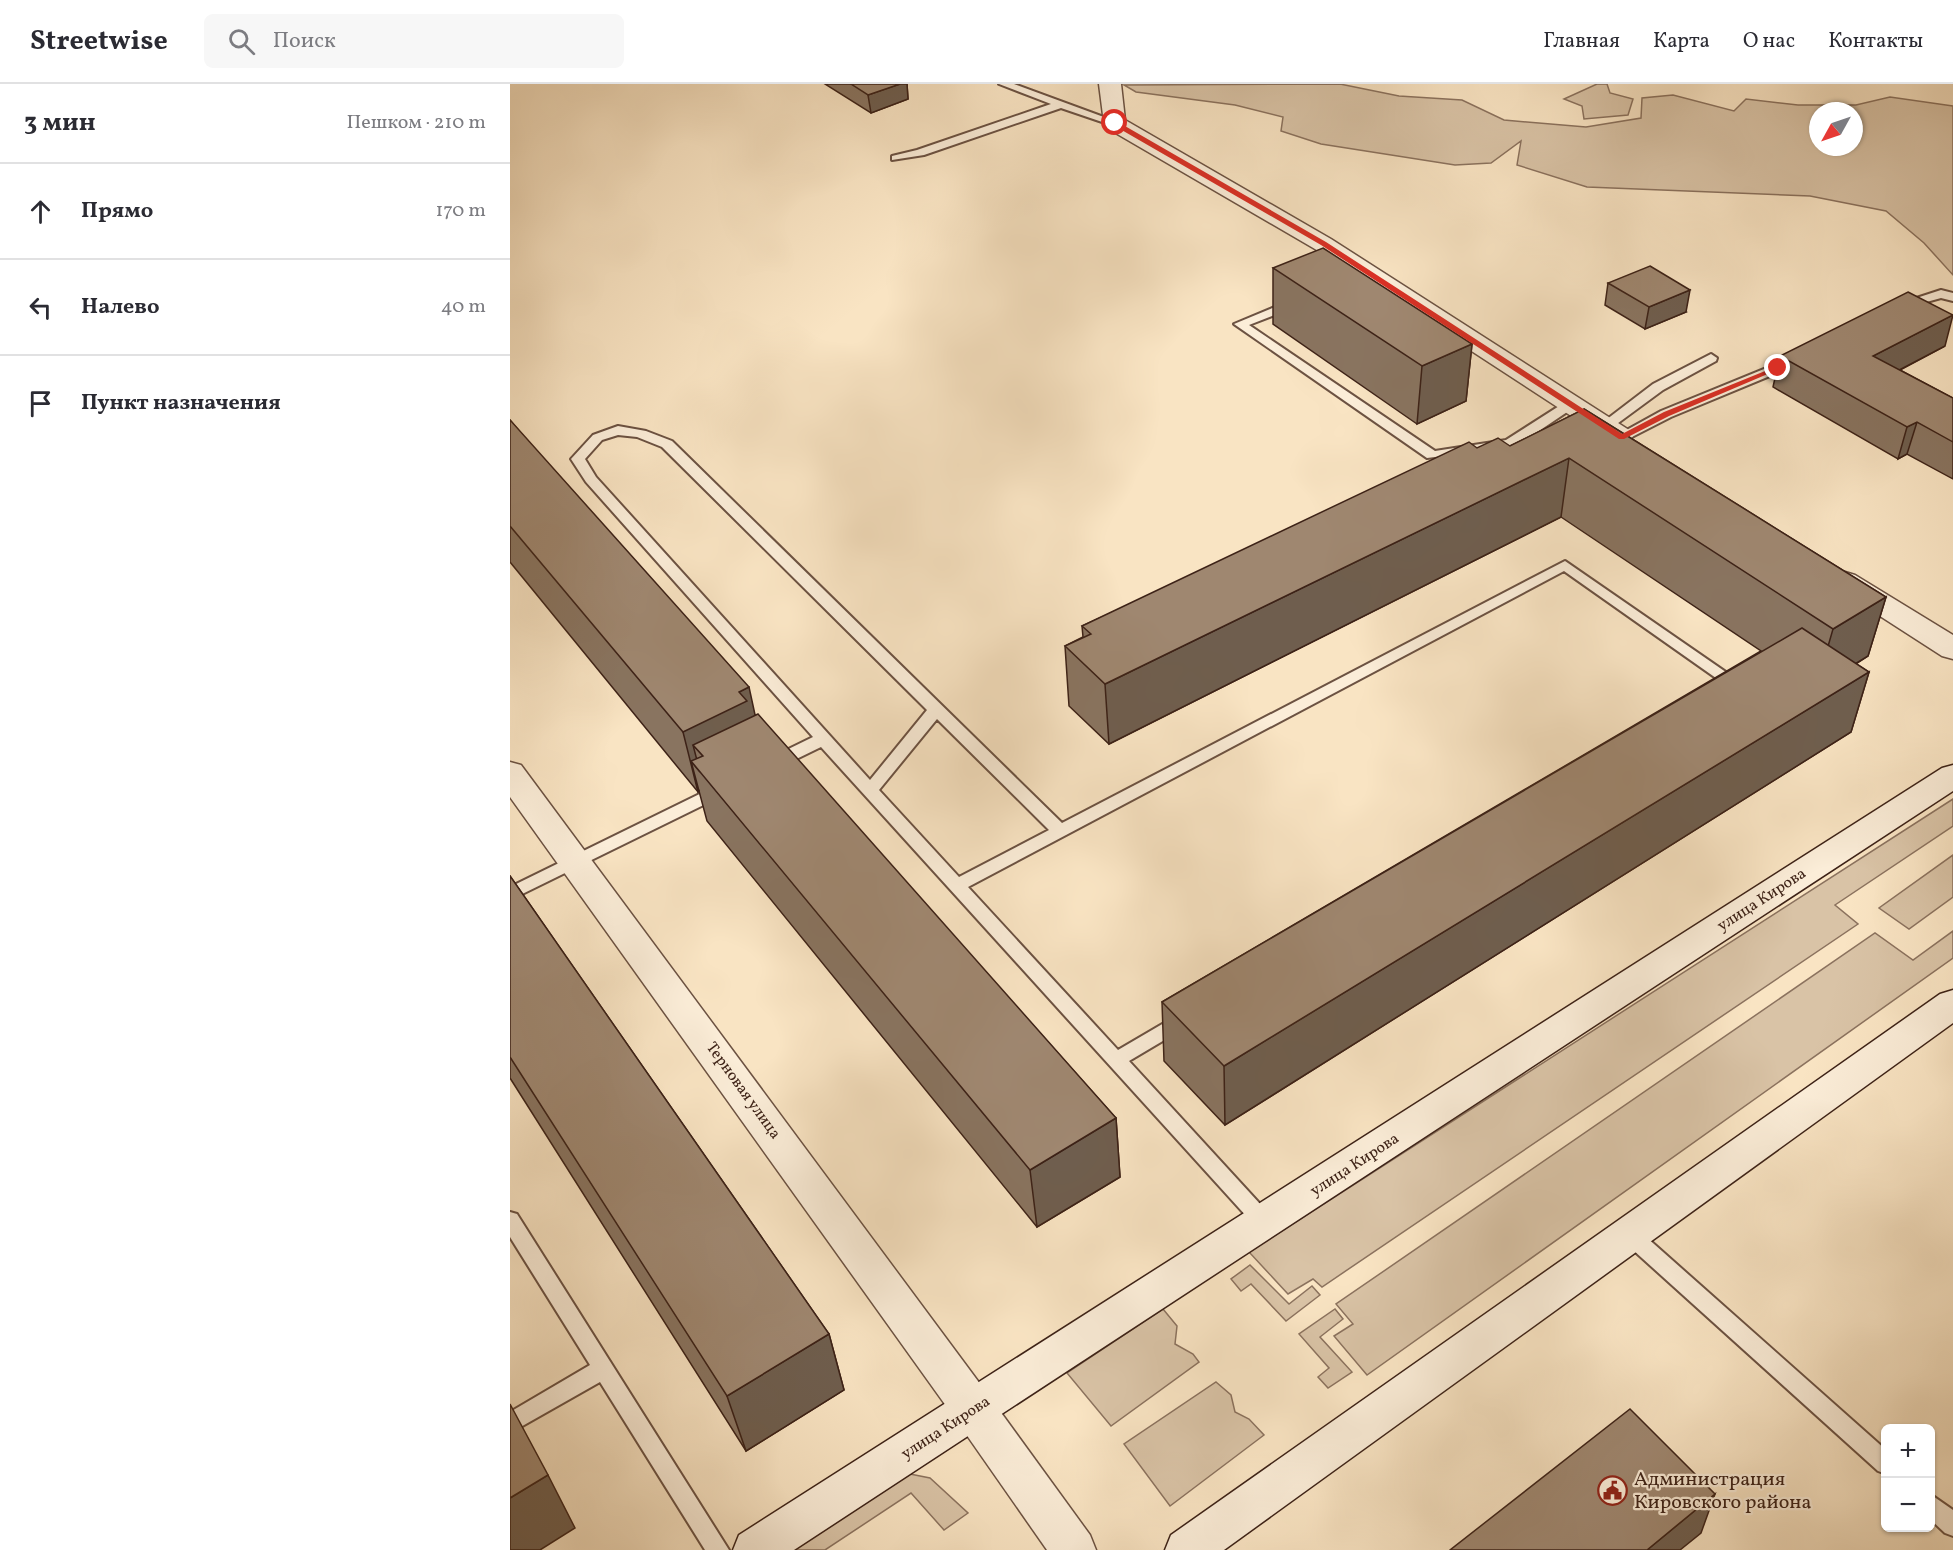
<!DOCTYPE html>
<html lang="ru">
<meta charset="utf-8">
<style>
body{margin:0;font-family:Vollkorn,serif;background:#f7f7f7;color:#2b2b33}
.controls{position:absolute;right:18px;bottom:18px;display:grid;overflow:hidden;border-radius:9px;box-shadow:0 2px 4px #0004}
.controls button{width:54px;height:54px;display:grid;place-items:center;padding:0;border:0;border-bottom:2px solid #e1e1e2;background:#fff;color:#2b2b33;font:30px sans-serif}
.compass{position:absolute;left:1299px;top:18px;width:54px;height:54px;border-radius:50%;background:#fff;box-shadow:0 2px 4px #0004;rotate:230deg}
.stop{position:absolute;width:18px;height:18px;margin:-14px;border:4px solid #d93025;border-radius:50%;background:#fff}
.stop.end{background:#d93025;border-color:#fff;box-shadow:0 2px 6px #0008}
.list{margin:0;padding:0;list-style:none}
h2{display:flex;justify-content:space-between;align-items:center;height:78px;margin:0;padding:0 24px;font-size:26px}
h2 small{font-size:20px;font-weight:400;color:#7c7c81}
.list li{display:grid;grid-template-columns:39px 1fr auto;gap:18px;align-items:center;box-sizing:border-box;height:96px;padding:0 24px;border-top:2px solid #e1e1e2}
.list b{display:block;font-size:22px;white-space:nowrap}
.list em{font-size:20px;font-style:normal;color:#7c7c81}
.icon{flex:none;width:33px;height:33px;fill:none;stroke:currentColor;stroke-width:2;stroke-linecap:round;stroke-linejoin:round}
.map{position:relative;flex:none;width:1443px;height:1466px;overflow:hidden}
header{display:flex;align-items:center;gap:36px;box-sizing:border-box;height:84px;padding:0 30px;background:#fff;border-bottom:2px solid #e1e1e2}
header strong{font-size:28px}
nav{display:flex;gap:33px;margin-inline-start:auto;font-size:21px}
.search{width:420px;height:54px;background:#f7f7f7;display:flex;align-items:center;gap:15px;box-sizing:border-box;padding:0 21px;border-radius:9px;color:#7c7c81;font-size:22px}
main{display:flex}
aside{flex:1;background:#fff}
.map>svg:first-child{display:block}
.green{fill:#d9c3a6;stroke:#8b725e;stroke-width:1.5;fill-rule:evenodd}
.lines{fill:none;stroke-linecap:round;stroke-linejoin:round}
.service-casing{stroke:#6c5242;stroke-width:4}
.minor-casing{stroke:#6c5242;stroke-width:3}
.tertiary-casing{stroke:#6c5242;stroke-width:3}
.secondary-casing{stroke:#3d2217;stroke-width:3}
.service{fill:#fbedd8;fill-rule:evenodd}
.minor{fill:#fbedd8;fill-rule:evenodd}
.tertiary{fill:#fbedd8;fill-rule:evenodd}
.secondary{fill:#fbedd8;fill-rule:evenodd}
.wall{fill:#897460;stroke:#3d2217;stroke-width:1.5}
.shaded-wall{fill:#6f5e4e;stroke:#3d2217;stroke-width:1.5}
.building{fill:#9f8770;stroke:#3d2217;stroke-width:1.5}
.route{fill:#d93025}
.labels{text-anchor:middle;dominant-baseline:central;stroke-width:4.5;stroke-linejoin:round;paint-order:stroke}
.street-label{font-size:16px;fill:#3d2217;stroke:#fbedd8}
.near-poi-label{font-size:20px;fill:#3d2217;stroke:#fbedd8;text-anchor:start}
</style>
<header>
<strong>Streetwise</strong>
<div class="search"><svg class="icon" aria-label="search" viewBox="0 0 24 24"><circle cx="10" cy="10" r="6"/><path d="M15 15l6 6"/></svg>Поиск</div>
<nav><a>Главная</a><a>Карта</a><a>О нас</a><a>Контакты</a></nav>
</header>
<main>
<aside>
<h2>3 мин<small>Пешком · 210 m</small></h2>
<ul class="list">
<li><svg class="icon" aria-label="ahead" viewBox="0 0 24 24"><path d="M12 20V5M6 11l6-6 6 6"/></svg><div><b>Прямо</b></div><em>170 m</em></li>
<li><svg class="icon" aria-label="left" viewBox="0 0 24 24"><path d="M17 20v-9H6M10 6l-5 5 5 5"/></svg><div><b>Налево</b></div><em>40 m</em></li>
<li><svg class="icon" aria-label="arrive" viewBox="0 0 24 24"><path d="M6 21V4h12l-3 4 3 4H6"/></svg><div><b>Пункт назначения</b></div></li>
</ul>
</aside>
<div class="map">
<svg width="1443" height="1466" viewBox="0 0 1443 1466">
<rect width="100%" height="100%" fill="#f9e4c3"/>
<filter id="stains"><feTurbulence type="fractalNoise" baseFrequency=".00333" numOctaves="4"/><feColorMatrix values="0 0 0 0 .2 0 0 0 0 .09 0 0 0 0 .02 0 0 0 .5 -.17"/></filter>
<radialGradient id="worn" r=".72"><stop offset=".6" stop-color="#630" stop-opacity="0"/><stop offset="1" stop-color="#630" stop-opacity=".3"/></radialGradient>
<!-- green -->
<path class="green" d="M830,0L889,12L952,16L994,36L1076,43L1131,34L1132,14L1163,11L1224,27L1236,15L1288,21H1346L1380,13L1443,22V191L1414,159L1376,127L1300,112L1077,103L1007,81L1011,57L981,79L945,81L811,60L771,47L773,33L725,21L626,8L614,1ZM1308,27H1344V63H1308Z
M1087,0H1097L1100,9L1123,15L1118,31L1074,35L1072,22L1054,15Z
M1443,715V742L1325,821L1348,840L812,1203L803,1195L778,1210L739,1168Z
M1443,771V813L1399,845L1369,824Z
M1443,847V874L857,1291L824,1252L843,1240L826,1220L1365,849L1403,876Z
M740,1181L779,1220L802,1202L810,1211L776,1237L741,1200L731,1207L721,1195Z
M653,1225L667,1242L665,1260L683,1270L689,1278L601,1342L557,1289Z
M825,1225L833,1235L810,1253L842,1288L818,1304L808,1293L819,1284L789,1250Z
M706,1298L721,1311L725,1328L739,1335L754,1351L660,1422L614,1360Z
M400,1390L420,1394L458,1429L434,1446L401,1409L315,1466H281Z"/>
<g class="lines">
<defs>
<path id="service" d="M489,0H504L610,39L601,41L551,24L414,71L382,76V72L407,66L541,20Z
M1431,206L1443,209V217L1431,214L1391,225L1385,221Z
M784,215L790,219L788,222L739,241L925,367L996,356L1057,317L1062,316L1069,320L1005,363L917,374L724,240Z
M1201,270L1207,274L1206,277L1153,306L1100,345L1095,346L1088,342L1143,300Z
M1286,272L1291,273V279L1161,333L1116,356H1106L1104,353L1151,327Z
M108,342L136,347L162,357L552,739L1055,477L1236,602L1233,606H1223L1054,487L458,803L608,966L666,932L672,930L678,932L681,937L678,942L619,977L762,1133L765,1139L762,1145L755,1147L748,1145L311,663L270,683H258L256,679L258,675L303,653L76,398L61,375L83,351ZM108,351L127,353L152,363L417,626L360,696L86,393L75,375L92,356ZM427,635L539,746L449,793L369,706Z
M212,699L220,705L218,709L0,816V803Z
M0,1128L7,1130L219,1466H195L90,1298L0,1349V1328L80,1281L0,1153Z
M1119,1142L1126,1144L1376,1366V1390L1368,1387L1112,1156L1109,1150L1112,1144Z
M1420,1410L1443,1426V1452L1435,1449L1420,1435Z"/>
<path id="minor" d="M589,0H611L615,36L821,155L1119,346L1123,352L1119,358L1110,360L1101,358L805,165L597,44L594,39Z
M1335,488L1345,491L1443,551V575L1432,572L1325,503L1320,497L1325,491Z
M0,678L11,681L479,1312L485,1326L479,1340L464,1346L449,1340L0,713Z"/>
<path id="tertiary" d="M464,1306L479,1312L580,1451L586,1466H537L449,1340L443,1326L449,1312Z"/>
<path id="secondary" d="M1443,681V707L284,1466H223L229,1451L1432,684Z
M1443,906V939L714,1466H655L661,1451L1430,910Z"/>
</defs>
<!-- service casing -->
<use href="#service" class="service-casing"/>
<!-- minor casing -->
<use href="#minor" class="minor-casing"/>
<!-- tertiary casing -->
<use href="#tertiary" class="tertiary-casing"/>
<!-- secondary casing -->
<use href="#secondary" class="secondary-casing"/>
<!-- service -->
<use href="#service" class="service"/>
<!-- minor -->
<use href="#minor" class="minor"/>
<!-- tertiary -->
<use href="#tertiary" class="tertiary"/>
<!-- secondary -->
<use href="#secondary" class="secondary"/>
</g>
<!-- wall -->
<path class="wall" d="M315,0H397L398,15L361,29Z
M763,184L962,260L956,317L907,340L763,240Z
M1098,199L1176,228L1135,245L1095,221Z
M1435,262L1390,286L1443,314V395L1397,370L1388,375L1263,303L1270,272Z
M1074,325L1376,513L1358,572L1346,580L1359,588L1341,648L715,1041L654,977L652,918L1251,567L1051,433L599,660L559,622L555,562L573,553L572,542L967,364L1000,362Z
M0,336L245,631L606,1034L610,1093L527,1143L197,737L189,707L188,708L0,478Z
M0,792L319,1250L334,1306L236,1367L0,994Z"/>
<!-- shaded-wall -->
<path class="shaded-wall" d="M390,0H397L398,15L361,29L358,11Z
M1180,206L1176,228L1135,245L1139,223Z
M1443,231L1435,262L1355,304L1363,272Z
M962,260L956,317L907,340L912,282Z
M1407,338L1397,370L1388,375L1397,343Z
M1059,374L1051,433L599,660L595,600Z
M1376,513L1358,572L1306,604L1323,545Z
M1359,588L1341,648L715,1041L714,982Z
M239,603L252,663L193,672L183,661L190,688L181,677L189,707L188,708L173,648L229,608Z
M606,1034L610,1093L527,1143L520,1086Z
M319,1250L334,1306L236,1367L217,1312Z
M38,1391L65,1444L30,1466H0V1414Z
M1205,1410L1191,1449L1170,1466H1137Z"/>
<!-- building -->
<path class="building" d="M341,0H390L358,11Z
M813,164L962,260L912,282L763,184Z
M1140,182L1180,206L1139,223L1098,199Z
M1398,208L1443,231L1363,272L1443,314V358L1407,338L1397,343L1270,272Z
M1074,325L1376,513L1323,545L1059,374L595,600L555,562L581,550L572,542L959,358L967,364L988,354L1000,362Z
M0,336L239,603L229,608L237,617L173,648L0,442Z
M1292,544L1359,588L714,982L652,918Z
M248,630L606,1034L520,1086L181,677L193,672L183,661Z
M0,792L319,1250L217,1312L0,973Z
M0,1320L38,1391L0,1414Z
M1120,1325L1205,1410L1137,1466H940Z"/>
<!-- route -->
<path class="route" d="M603,38H608L816,158L1112,350L1154,328L1265,283L1272,284L1159,332L1114,355H1109L811,161L603,41Z"/>
<!-- icons -->
<defs>
<symbol id="civic-ring" viewBox="-11 -11 22 22"><circle r="9.5" fill="#fbedd8" stroke="#8f2418" stroke-width="1.5"/><path d="M-.6-6.5H3V-4.5H.6V-3L4-1V1h2V6H-6V1h2V-1L-.6-3ZM-1.2 2.5V6h2.4V2.5Z" fill="#8f2418"/></symbol>
</defs>
<g fill-rule="evenodd">
<use href="#civic-ring" x="1086" y="1390" width="33" height="33"/>
</g>
<g class="labels">
<!-- street labels -->
<g class="street-label">
<text transform="translate(1252 816) rotate(-33)">улица Кирова</text>
<text transform="translate(233 1007) rotate(54)">Терновая улица</text>
<text transform="translate(845 1081) rotate(-33)">улица Кирова</text>
<text transform="translate(436 1344) rotate(-33)">улица Кирова</text>
</g>
<!-- near-poi labels -->
<g class="near-poi-label">
<text x="1124" y="1396">Администрация<tspan x="1124" dy="23">Кировского района</tspan></text>
</g>
</g>
<rect width="100%" height="100%" filter="url(#stains)"/>
<rect width="100%" height="100%" fill="url(#worn)"/>
</svg>
<div class="controls">
<button>+</button>
<button>−</button>
</div>
<svg class="compass" viewBox="-18 -18 36 36"><path d="M0-13l5 13h-10z" fill="#e53935"/><path d="M0 13l5-13h-10z" fill="#7c7c81"/></svg>
<div class="stop" style="left:605px;top:39px"></div>
<div class="stop end" style="left:1268px;top:284px"></div>
</div>
</main>
